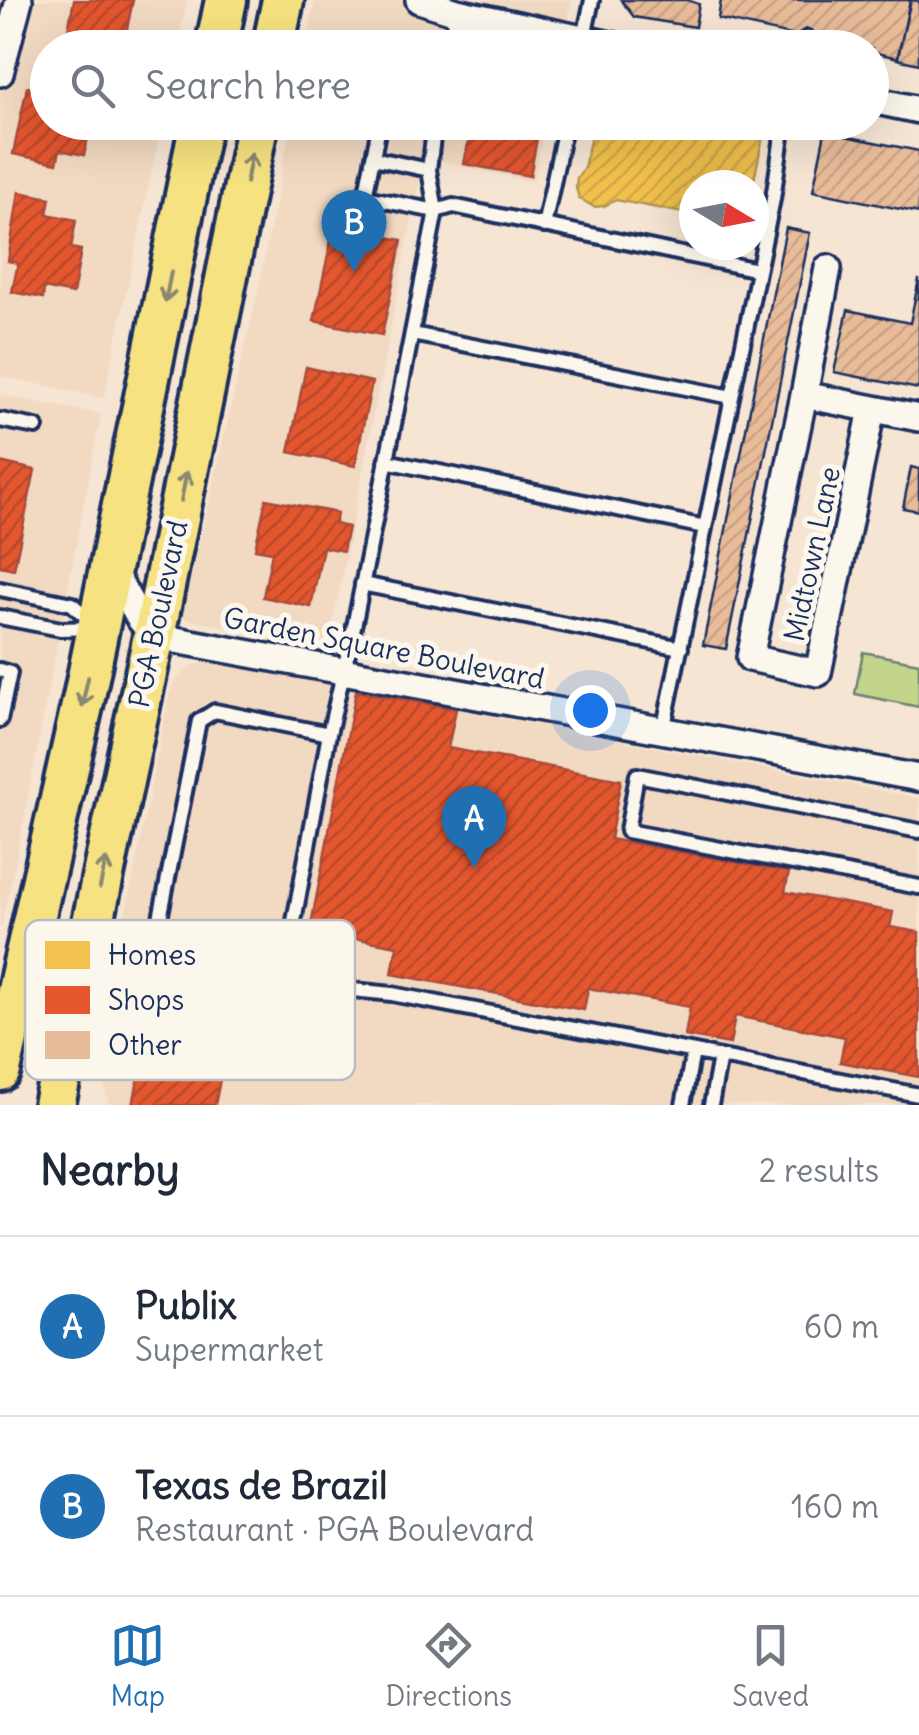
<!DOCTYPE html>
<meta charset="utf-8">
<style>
body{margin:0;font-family:Delius,sans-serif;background:#f2f2f3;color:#1f2937}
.compass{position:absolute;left:679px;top:170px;width:90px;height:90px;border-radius:50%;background:#fff;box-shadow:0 10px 40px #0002;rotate:100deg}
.you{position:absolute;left:590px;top:710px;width:35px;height:35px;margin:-25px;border:8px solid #fff;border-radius:50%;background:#1a73e8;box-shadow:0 0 0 15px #1a73e833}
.badge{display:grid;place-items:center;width:65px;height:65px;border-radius:50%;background:#1f6fb2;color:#fff;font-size:32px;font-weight:700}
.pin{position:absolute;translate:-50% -82px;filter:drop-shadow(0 2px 5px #0008)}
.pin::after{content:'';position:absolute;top:52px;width:35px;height:30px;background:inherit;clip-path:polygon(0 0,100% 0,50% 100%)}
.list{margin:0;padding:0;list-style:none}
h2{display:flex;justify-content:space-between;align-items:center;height:130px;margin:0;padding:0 40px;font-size:42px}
h2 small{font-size:32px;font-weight:400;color:#747a83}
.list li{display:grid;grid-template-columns:65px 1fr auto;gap:30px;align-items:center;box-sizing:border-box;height:180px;padding:0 40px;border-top:2px solid #e0e1e3}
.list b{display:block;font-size:38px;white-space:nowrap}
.list p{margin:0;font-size:32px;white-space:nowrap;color:#747a83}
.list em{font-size:32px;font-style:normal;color:#747a83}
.icon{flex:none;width:55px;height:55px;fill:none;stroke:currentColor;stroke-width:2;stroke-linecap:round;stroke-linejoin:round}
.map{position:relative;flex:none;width:919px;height:1105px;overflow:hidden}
.search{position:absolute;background:#fff;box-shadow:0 10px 40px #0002;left:30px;right:30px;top:30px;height:110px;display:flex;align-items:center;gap:25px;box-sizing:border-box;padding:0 35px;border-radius:55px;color:#747a83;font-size:38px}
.sheet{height:490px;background:#fff}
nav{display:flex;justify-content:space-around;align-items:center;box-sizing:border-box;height:140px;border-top:2px solid #e0e1e3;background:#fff;font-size:28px;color:#747a83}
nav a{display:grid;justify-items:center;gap:5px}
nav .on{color:#1f6fb2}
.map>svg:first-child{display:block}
.built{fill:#f2d9c2}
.grass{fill:#c2d58a;stroke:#6e8274;stroke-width:2.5}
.homes{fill:url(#homes-hatch);stroke:#b29553;stroke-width:2.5}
.shops{fill:url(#shops-hatch);stroke:#a84b3c;stroke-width:2.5}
.building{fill:url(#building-hatch);stroke:#1b2f5e;stroke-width:2.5}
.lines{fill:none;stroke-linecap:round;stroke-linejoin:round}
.service-casing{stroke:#1b2f5e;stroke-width:20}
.minor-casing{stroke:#1b2f5e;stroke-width:32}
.primary-casing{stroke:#1b2f5e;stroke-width:48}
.service{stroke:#fbf7ec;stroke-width:12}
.minor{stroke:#fbf7ec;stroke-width:25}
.primary{stroke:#f7e281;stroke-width:40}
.oneway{stroke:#898870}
.labels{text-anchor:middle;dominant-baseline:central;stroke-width:10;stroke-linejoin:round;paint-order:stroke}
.street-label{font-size:28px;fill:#1b2f5e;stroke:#fbf7ec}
.key{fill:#fbf7ec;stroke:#b8bbc1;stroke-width:2.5}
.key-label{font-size:28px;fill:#1b2f5e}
</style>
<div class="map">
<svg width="919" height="1105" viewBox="0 0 919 1105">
<defs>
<pattern id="homes-hatch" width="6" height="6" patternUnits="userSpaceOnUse" patternTransform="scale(2.5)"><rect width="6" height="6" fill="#f2c14e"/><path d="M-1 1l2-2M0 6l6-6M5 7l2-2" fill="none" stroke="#cfa646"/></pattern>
<pattern id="shops-hatch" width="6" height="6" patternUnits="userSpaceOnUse" patternTransform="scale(2.5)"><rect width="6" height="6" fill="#e4572e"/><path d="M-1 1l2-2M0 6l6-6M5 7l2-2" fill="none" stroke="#b8482a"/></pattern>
<pattern id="building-hatch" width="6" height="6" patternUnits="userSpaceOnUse" patternTransform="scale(2.5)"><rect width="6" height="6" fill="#e9bc99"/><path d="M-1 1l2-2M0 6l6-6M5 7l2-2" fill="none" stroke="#c7a286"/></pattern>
</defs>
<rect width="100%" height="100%" fill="#f6e5d3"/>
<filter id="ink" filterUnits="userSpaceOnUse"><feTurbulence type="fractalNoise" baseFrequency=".01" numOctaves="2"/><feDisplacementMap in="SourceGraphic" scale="20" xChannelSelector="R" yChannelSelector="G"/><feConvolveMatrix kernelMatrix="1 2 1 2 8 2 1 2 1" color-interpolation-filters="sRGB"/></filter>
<g filter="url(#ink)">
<!-- built -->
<path class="built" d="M0,0H187L177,47L48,48V122L162,123L104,398L0,376Z
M315,0H572L562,47L306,48Z
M291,123H546L533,182L424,157L328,648L182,618L257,295Z
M0,395L101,414L16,860L0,930Z
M208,662L919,798V1105H109L100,1070V1041L168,702L173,683L190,666Z"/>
<!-- grass -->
<path class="grass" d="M863,652L919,663V707L855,694Z"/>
<!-- homes -->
<path class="homes" d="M594,122H766L754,180L723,181V185H694V215L616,200L604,206L594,207L579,198L576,188L577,178L584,168Z"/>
<!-- shops -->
<path class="shops" d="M74,0H133L123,48L90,43L89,48H78L80,37L67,35Z
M371,34L433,48H368Z
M27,87L48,91V122H108L106,132L90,129L84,155L60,150L57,163L13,154Z
M472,122H540L530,176L464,164Z
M19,192L50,198L47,214L76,220L71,248L81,250L73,294L44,288L43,298L12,292L18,263L8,261Z
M334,226L402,240L382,335L314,321Z
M306,367L372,382L355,466L289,452Z
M0,462L35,470L14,569L0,566Z
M266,499L337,513L335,524L348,527L343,551L323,547L311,607L263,597L272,552L255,549Z
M356,691L456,709L448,748L621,780L610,839L789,872L785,892L893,912L890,927L919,932V1077L840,1062L845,1037L735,1016L730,1044L685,1036L690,1007L588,988L584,1010L392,974L397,946L310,930Z
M183,980L213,986L203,1039L227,1044L215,1105H133L148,1028L173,1033Z"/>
<!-- building -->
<path class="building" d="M621,0H687L699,4L695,27L634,17Z
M721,0H910L898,58L872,52V48H850L718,19Z
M911,0L919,1V64L897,59Z
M825,132L919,151V213L813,191Z
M786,228L810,233L726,649L703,645Z
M919,279V389L834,372L848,310L910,323Z
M911,467L919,469V511L903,508Z"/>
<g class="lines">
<defs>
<path id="service" d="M583,42L592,0
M450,48L457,11
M804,48L807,38
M380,122L365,197L436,211L429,170L435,122
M387,122L434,132
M373,158L429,170
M544,226L566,122
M412,334L732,397
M0,420L36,427
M386,461L705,527
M362,584L681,648
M0,589L72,604L93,623
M0,617L61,629L91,628
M0,670L10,673L0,720
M663,731L773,199L784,122
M329,734L215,711L199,721L154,949L286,974L343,989L392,994L919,1095
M919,831L637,775L627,831L919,887
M154,949L143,1003L178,1008
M208,1014L274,1028L329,734L355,622L436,211L453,206L758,270
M683,1105L693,1052
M711,1105L720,1057"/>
<path id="minor" d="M419,0L457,12L624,48
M0,73L19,0
M872,100L919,110
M828,268L804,395L919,418
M804,395L750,658L818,673L872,409
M111,568L139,618L154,636L919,778"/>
<path id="primary" d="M216,48L226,0
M273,48L283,0
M0,1070L84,697L201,122
M54,1105L154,636L258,122"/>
</defs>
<!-- service casing -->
<use href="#service" class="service-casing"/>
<!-- minor casing -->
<use href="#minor" class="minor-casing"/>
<!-- primary casing -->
<use href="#primary" class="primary-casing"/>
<!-- service -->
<use href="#service" class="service"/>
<!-- minor -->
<use href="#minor" class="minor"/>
<!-- primary -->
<use href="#primary" class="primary"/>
</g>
<!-- one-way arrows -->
<defs><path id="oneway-shaft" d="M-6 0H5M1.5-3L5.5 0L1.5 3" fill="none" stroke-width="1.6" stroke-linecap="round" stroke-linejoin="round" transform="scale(2.5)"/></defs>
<g class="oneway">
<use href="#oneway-shaft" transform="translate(249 168) rotate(-79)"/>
<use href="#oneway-shaft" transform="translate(168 287) rotate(101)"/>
<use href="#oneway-shaft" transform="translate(184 486) rotate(-79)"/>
<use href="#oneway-shaft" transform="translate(85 692) rotate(102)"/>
<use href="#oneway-shaft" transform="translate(103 873) rotate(-78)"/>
</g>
</g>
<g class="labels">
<!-- street labels -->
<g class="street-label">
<text transform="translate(812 554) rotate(-78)">Midtown Lane</text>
<text transform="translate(158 614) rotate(-78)">PGA Boulevard</text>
<text transform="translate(384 648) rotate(11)">Garden Square Boulevard</text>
</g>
</g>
<!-- legend -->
<rect x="25" y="920" width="330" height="160" rx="15" class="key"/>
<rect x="45" y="941" width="45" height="28" fill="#f2c14e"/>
<rect x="45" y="986" width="45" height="28" fill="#e4572e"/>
<rect x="45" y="1031" width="45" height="28" fill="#e9bc99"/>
<g class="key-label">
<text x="108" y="965">Homes</text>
<text x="108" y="1010">Shops</text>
<text x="108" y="1055">Other</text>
</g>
</svg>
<svg class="compass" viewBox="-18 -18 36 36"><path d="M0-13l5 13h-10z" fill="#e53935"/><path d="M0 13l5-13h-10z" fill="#747a83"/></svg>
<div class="you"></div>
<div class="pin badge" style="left:474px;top:868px">A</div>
<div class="pin badge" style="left:354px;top:272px">B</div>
<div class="search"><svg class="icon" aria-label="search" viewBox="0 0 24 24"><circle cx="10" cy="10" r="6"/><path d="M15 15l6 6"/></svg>Search here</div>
</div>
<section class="sheet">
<h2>Nearby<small>2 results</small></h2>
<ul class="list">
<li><span class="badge">A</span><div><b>Publix</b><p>Supermarket</p></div><em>60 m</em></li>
<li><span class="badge">B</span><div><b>Texas de Brazil</b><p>Restaurant · PGA Boulevard</p></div><em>160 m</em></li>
</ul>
</section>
<nav>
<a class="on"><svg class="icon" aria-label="map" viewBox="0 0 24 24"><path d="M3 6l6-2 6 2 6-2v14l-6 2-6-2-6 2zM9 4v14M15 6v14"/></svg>Map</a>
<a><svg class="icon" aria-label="directions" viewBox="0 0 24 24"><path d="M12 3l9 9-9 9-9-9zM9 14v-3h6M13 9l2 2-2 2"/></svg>Directions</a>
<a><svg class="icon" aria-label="saved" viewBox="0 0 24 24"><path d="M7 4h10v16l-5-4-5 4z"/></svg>Saved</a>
</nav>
